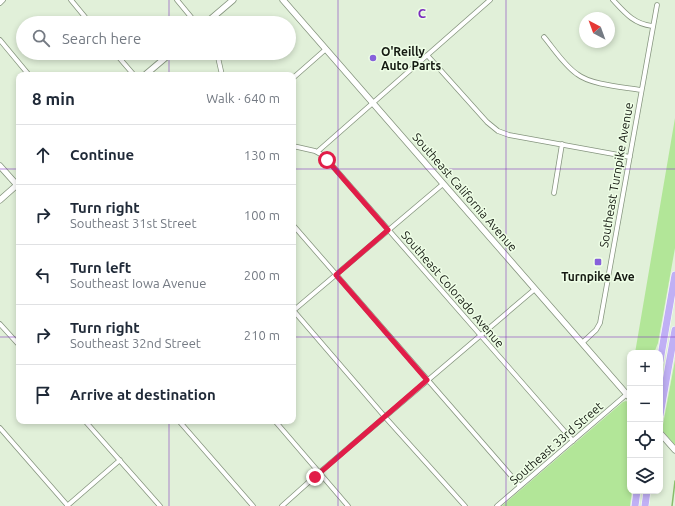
<!DOCTYPE html>
<meta charset="utf-8">
<style>
body{margin:0;font-family:Ubuntu,sans-serif;background:#f6f6f7;color:#1f2937}
.controls{position:absolute;right:12px;bottom:12px;display:grid;overflow:hidden;border-radius:8px;box-shadow:0 2px 6px #0003}
.controls button{width:36px;height:36px;display:grid;place-items:center;padding:0;border:0;border-bottom:1px solid #e0e1e3;background:#fff;color:#1f2937;font:20px sans-serif}
.compass{position:absolute;left:579px;top:12px;width:36px;height:36px;border-radius:50%;background:#fff;box-shadow:0 2px 6px #0003;rotate:319deg}
.stop{position:absolute;width:12px;height:12px;margin:-9px;border:3px solid #e11d48;border-radius:50%;background:#fff}
.stop.end{background:#e11d48;border-color:#fff;box-shadow:0 1px 4px #0008}
.list{margin:0;padding:0;list-style:none}
h2{display:flex;justify-content:space-between;align-items:center;height:52px;margin:0;padding:0 16px;font-size:17px}
h2 small{font-size:13px;font-weight:400;color:#747a83}
.list li{display:grid;grid-template-columns:26px 1fr auto;gap:12px;align-items:center;box-sizing:border-box;height:60px;padding:0 16px;border-top:1px solid #e0e1e3}
.list b{display:block;font-size:15px;white-space:nowrap}
.list p{margin:0;font-size:13px;white-space:nowrap;color:#747a83}
.list em{font-size:13px;font-style:normal;color:#747a83}
.icon{flex:none;width:22px;height:22px;fill:none;stroke:currentColor;stroke-width:2;stroke-linecap:round;stroke-linejoin:round}
.map{position:relative;flex:none;width:675px;height:506px;overflow:hidden}
.search{position:absolute;background:#fff;box-shadow:0 2px 6px #0003;left:16px;top:16px;width:280px;height:44px;display:flex;align-items:center;gap:10px;box-sizing:border-box;padding:0 14px;border-radius:22px;color:#747a83;font-size:15px}
.panel{position:absolute;background:#fff;box-shadow:0 2px 6px #0003;left:16px;top:72px;width:280px;height:352px;border-radius:8px}
.map>svg:first-child{display:block}
.green{fill:#b2e698}
.lines{fill:none;stroke-linecap:round;stroke-linejoin:round}
.stream{stroke:#88bd6b;stroke-width:1.5}
.street-casing{stroke:#86957f;stroke-width:5.5}
.secondary-casing{stroke:#86957f;stroke-width:7}
.highway-casing{stroke:#fff;stroke-width:8}
.street{stroke:#fff;stroke-width:4}
.secondary{stroke:#fff;stroke-width:5.5}
.highway{stroke:#c0b0f5;stroke-width:7}
.route{stroke:#e11d48;stroke-width:5}
.grid{fill:none;stroke:#7b2cbf;stroke-width:1;stroke-opacity:0.55}
.poi-dot{fill:#8761db;stroke:#eefee6;stroke-width:1.5}
.labels{text-anchor:middle;dominant-baseline:central;stroke-width:3;stroke-linejoin:round;paint-order:stroke}
.poi-label{font-size:12px;font-weight:bold;fill:#151a12;stroke:#eefee6;text-anchor:start}
.street-label{font-size:12px;fill:#151a12;stroke:#eefee6}
.grid-label{font-size:13px;text-anchor:middle;font-weight:bold;fill:#7b2cbf;stroke:#eefee6;stroke-width:3;stroke-linejoin:round;paint-order:stroke}
</style>
<div class="map">
<svg width="675" height="506" viewBox="0 0 675 506">
<rect width="100%" height="100%" fill="#e1f0d9"/>
<!-- green -->
<path class="green" d="M675,118V248L658,343L654,353H635Z
M675,360V445L662,430Z
M626,401L630,403V491H632L630,506H502L623,402Z"/>
<g class="lines">
<!-- stream -->
<path class="stream" d="M672,506L675,481"/>
<defs>
<path id="street" d="M71,0L90,23
M177,0L196,23
M613,0C625,13 634,24 652,26
M0,3L3,0
M544,37C554,49 564,65 577,74C591,85 623,87 641,90
M0,40L29,75
M115,53L134,75
M217,53L222,75
M427,55L487,122L498,131L509,135L630,157
M293,78L326,49
M293,146L315,151L324,156L573,441
M317,152L490,0
M554,193L562,144
M293,225L520,486
M293,310L385,417L465,506
M293,311L443,184
M0,324L19,345
M582,343L596,330L600,323L657,5
M85,421L160,506
M179,421L253,506
M275,421L348,506
M0,428L68,506
M67,506L120,460
M282,506L320,472L535,289
M497,506L627,394"/>
<path id="secondary" d="M283,0L630,398
M206,23L233,0
M145,75L171,53
M0,166L17,185
M0,200L18,184
M660,433L675,450"/>
<path id="highway" d="M660,361L675,275
M660,415L675,330
M635,506L637,491
M645,506L647,491"/>
</defs>
<!-- street casing -->
<use href="#street" class="street-casing"/>
<!-- secondary casing -->
<use href="#secondary" class="secondary-casing"/>
<!-- highway casing -->
<use href="#highway" class="highway-casing"/>
<!-- street -->
<use href="#street" class="street"/>
<!-- secondary -->
<use href="#secondary" class="secondary"/>
<!-- highway -->
<use href="#highway" class="highway"/>
</g>
<g class="lines">
<!-- route -->
<path class="route" d="M315,477L427,380L336,275L388,230L327,160"/>
</g>
<!-- grid -->
<path class="grid" d="M169,0V23M338,0V506M506,0V506M169,53V75M0,169H19M293,169H675M0,337H19M293,337H675M169,421V506"/>
<!-- markers -->
<g class="poi-dot">
<circle cx="373" cy="58" r="4"/>
<rect x="594" y="258" width="8" height="8" rx="2"/>
</g>
<g class="labels">
<!-- poi labels -->
<g class="poi-label">
<text x="381" y="51">O'Reilly<tspan x="381" dy="14">Auto Parts</tspan></text>
<text x="598" y="276" text-anchor="middle">Turnpike Ave</text>
</g>
<!-- street labels -->
<g class="street-label">
<text transform="translate(616 175) rotate(-80)">Southeast Turnpike Avenue</text>
<text transform="translate(465 192) rotate(49)">Southeast California Avenue</text>
<text transform="translate(453 289) rotate(49)">Southeast Colorado Avenue</text>
<text transform="translate(556 443) rotate(-41)">Southeast 33rd Street</text>
</g>
</g>
<g class="grid-label">
<text x="422" y="18">C</text>
</g>
</svg>
<div class="controls">
<button>+</button>
<button>−</button>
<button><svg class="icon" aria-label="locate" viewBox="0 0 24 24"><circle cx="12" cy="12" r="6"/><path d="M12 2v4M12 18v4M2 12h4M18 12h4"/></svg></button>
<button><svg class="icon" aria-label="layers" viewBox="0 0 24 24"><path d="M12 4l9 5-9 5-9-5zM3 14l9 5 9-5"/></svg></button>
</div>
<svg class="compass" viewBox="-18 -18 36 36"><path d="M0-13l5 13h-10z" fill="#e53935"/><path d="M0 13l5-13h-10z" fill="#747a83"/></svg>
<div class="stop" style="left:327px;top:160px"></div>
<div class="stop end" style="left:315px;top:477px"></div>
<div class="search"><svg class="icon" aria-label="search" viewBox="0 0 24 24"><circle cx="10" cy="10" r="6"/><path d="M15 15l6 6"/></svg>Search here</div>
<section class="panel">
<h2>8 min<small>Walk · 640 m</small></h2>
<ul class="list">
<li><svg class="icon" aria-label="ahead" viewBox="0 0 24 24"><path d="M12 20V5M6 11l6-6 6 6"/></svg><div><b>Continue</b></div><em>130 m</em></li>
<li><svg class="icon" aria-label="right" viewBox="0 0 24 24"><path d="M7 20v-9h11M14 6l5 5-5 5"/></svg><div><b>Turn right</b><p>Southeast 31st Street</p></div><em>100 m</em></li>
<li><svg class="icon" aria-label="left" viewBox="0 0 24 24"><path d="M17 20v-9H6M10 6l-5 5 5 5"/></svg><div><b>Turn left</b><p>Southeast Iowa Avenue</p></div><em>200 m</em></li>
<li><svg class="icon" aria-label="right" viewBox="0 0 24 24"><path d="M7 20v-9h11M14 6l5 5-5 5"/></svg><div><b>Turn right</b><p>Southeast 32nd Street</p></div><em>210 m</em></li>
<li><svg class="icon" aria-label="arrive" viewBox="0 0 24 24"><path d="M6 21V4h12l-3 4 3 4H6"/></svg><div><b>Arrive at destination</b></div></li>
</ul>
</section>
</div>
